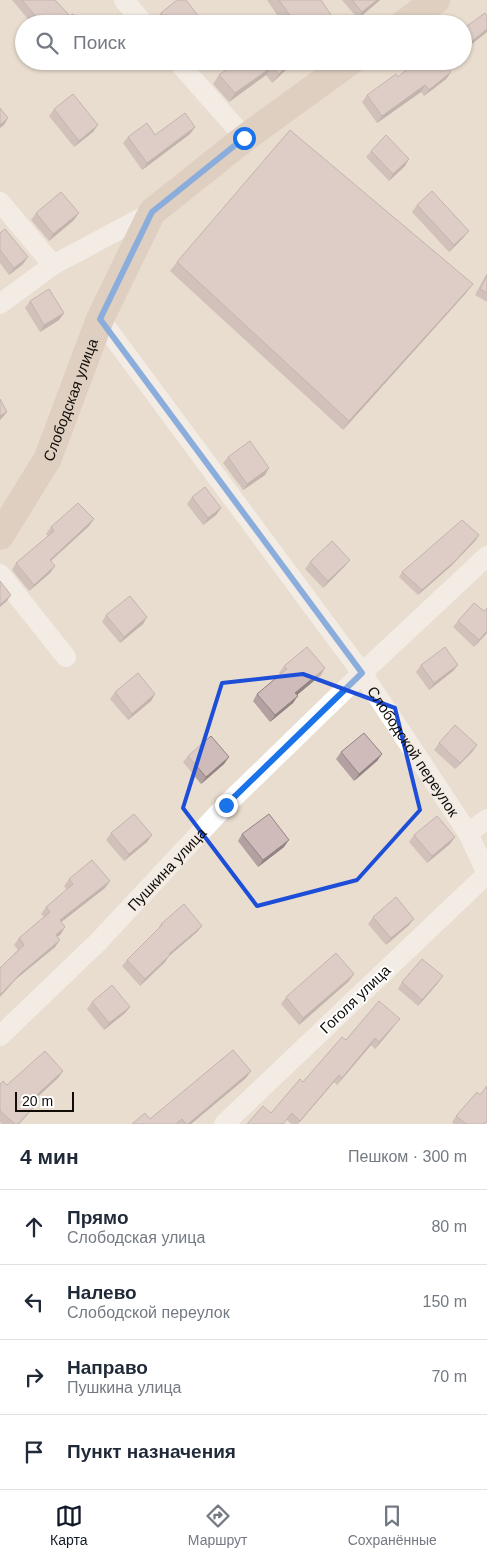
<!DOCTYPE html>
<html lang="ru">
<meta charset="utf-8">
<style>
body{margin:0;font-family:Helvetica,sans-serif;background:#f6f6f7;color:#1f2937}
.scale{position:absolute;left:15px;bottom:12px;width:59px;box-sizing:border-box;padding-left:5px;border:2px solid #110c08;border-top:0;font-size:14px;line-height:18px;white-space:nowrap;color:#110c08;-webkit-text-stroke:4px #fff;paint-order:stroke}
.stop{position:absolute;width:15px;height:15px;margin:-11px;border:4px solid #1a73e8;border-radius:50%;background:#fff}
.stop.end{background:#1a73e8;border-color:#fff;box-shadow:0 1px 5px #0008}
.list{margin:0;padding:0;list-style:none}
h2{display:flex;justify-content:space-between;align-items:center;height:65px;margin:0;padding:0 20px;font-size:21px}
h2 small{font-size:16px;font-weight:400;color:#747a83}
.list li{display:grid;grid-template-columns:32px 1fr auto;gap:15px;align-items:center;box-sizing:border-box;height:75px;padding:0 20px;border-top:1px solid #e0e1e3}
.list b{display:block;font-size:19px;white-space:nowrap}
.list p{margin:0;font-size:16px;white-space:nowrap;color:#747a83}
.list em{font-size:16px;font-style:normal;color:#747a83}
.icon{flex:none;width:28px;height:28px;fill:none;stroke:currentColor;stroke-width:2;stroke-linecap:round;stroke-linejoin:round}
.map{position:relative;flex:none;width:487px;height:1124px;overflow:hidden}
.search{position:absolute;background:#fff;box-shadow:0 1px 4px #0004;left:15px;right:15px;top:15px;height:55px;display:flex;align-items:center;gap:12px;box-sizing:border-box;padding:0 18px;border-radius:28px;color:#747a83;font-size:19px}
.sheet{height:365px;background:#fff}
nav{display:flex;justify-content:space-around;align-items:center;box-sizing:border-box;height:70px;border-top:1px solid #e0e1e3;background:#fff;font-size:14px;color:#747a83}
nav a{display:grid;justify-items:center;gap:2px}
nav .on{color:#111827}
.map>svg:first-child{display:block}
.lines{fill:none;stroke-linecap:round;stroke-linejoin:round}
.street{stroke:#fff;stroke-width:20}
.secondary{stroke:#d0beae;stroke-width:28}
.wall{fill:#b3a1a1}
.shaded-wall{fill:#928383}
.building{fill:#d0bbbb;stroke:#928383}
.route{stroke:#1a73e8;stroke-width:6}
.marked{fill:none;stroke:#1d4ed8;stroke-width:4;stroke-linejoin:round}
.labels{text-anchor:middle;dominant-baseline:central;stroke-width:4;stroke-linejoin:round;paint-order:stroke}
.street-label{font-size:15px;fill:#110c08;stroke:#fff}
</style>
<div class="map">
<svg width="487" height="1124" viewBox="0 0 487 1124">
<rect width="100%" height="100%" fill="#e9ddcf"/>
<g class="lines">
<!-- street -->
<g class="street">
<path d="M124,0L144,24"/>
<path d="M177,61L245,138"/>
<path d="M0,202L53,265"/>
<path d="M0,304L53,265L152,212"/>
<path id="s1" d="M100,319L362,673L468,833L487,874L224,1124"/>
<path d="M0,574L66,657"/>
<path d="M468,833L487,819"/>
<path id="s2" d="M0,1036L98,942L226,805L362,673L487,556"/>
</g>
<!-- secondary -->
<g class="secondary">
<path d="M403,24L436,0"/>
<path id="s3" d="M0,536L48,458L100,319L152,212L245,138L351,61"/>
</g>
</g>
<!-- wall -->
<path class="wall" d="M12,0H55L70,16L81,24H32Z
M267,0H321L283,24Z
M342,0H380L358,19Z
M161,13L194,24H159L156,20Z
M243,61H297L292,64L272,83L266,75L229,102L213,84L219,75L239,65Z
M451,72L446,79L424,96L421,92L377,123L362,102L367,95L398,77Z
M54,109L93,132L74,147L49,116Z
M195,127L190,134L142,170L123,143L128,137L155,135Z
M371,151L405,166L389,181L366,157Z
M417,205L464,237L449,252L412,212Z
M36,213L74,220L49,241L31,220Z
M0,233L23,264L9,275L0,263Z
M177,262L466,293L343,430L170,271Z
M487,273V302L475,295Z
M30,301L64,313L59,320L40,332L25,308Z
M228,457L265,475L243,490L223,463Z
M192,497L221,508L216,515L203,525L187,504Z
M94,519L89,526L51,561L55,566L50,573L29,591L12,570L16,563L48,536L46,534L51,527Z
M479,535L475,541L451,566L418,595L399,577L402,572Z
M350,560L345,566L323,588L305,569L310,562Z
M487,608V633L474,647L453,627L458,621L484,611Z
M106,615L147,617L143,624L120,643L102,622Z
M421,665H458L453,671L429,690L416,672Z
M284,666L321,675L297,695L293,703L270,722L253,701L257,694L281,674L279,673Z
M115,692L155,694L151,701L128,720L110,699Z
M439,743L477,745L472,752L455,769L434,750Z
M341,752L382,754L377,761L354,781L336,759Z
M188,756L229,757L224,764L201,784L183,762Z
M111,833L152,835L147,842L124,861L106,840Z
M242,834L284,847L258,867L238,841Z
M414,835L450,844L427,863L409,842Z
M69,879L105,888L61,922V934L57,937L55,947L16,979L0,997V968L18,950L14,945L19,938L44,917L41,914L46,907L67,890L64,886Z
M373,917L409,925L386,945L368,924Z
M161,924L202,926L197,932L169,956L165,962L140,986L122,966L127,960L157,931Z
M349,981L299,1025L281,1004L286,997Z
M402,982L438,983L418,1006L398,989Z
M92,1002L130,1007L125,1013L104,1030L87,1009Z
M395,1025L375,1049L371,1045L337,1085L334,1082L298,1124H291L287,1120L271,1113L346,1040Z
M63,1071L58,1078L29,1105L28,1114L19,1124H2L0,1122V1084L7,1085Z
M246,1078L191,1124H132L150,1119Z
M487,1086V1122L485,1124H454L452,1122L456,1116L480,1095Z"/>
<!-- shaded-wall -->
<path class="shaded-wall" d="M377,0H380L358,19L362,12Z
M199,17L195,24H191Z
M487,29V32L463,51V49L466,46Z
M292,61H297L292,64L272,83L279,74Z
M272,67L266,75L229,102L235,93Z
M451,72L446,79L424,96L429,90Z
M425,85L421,92L377,123L382,116Z
M8,118L4,125L0,128V125Z
M98,125L93,132L74,147L79,141Z
M195,127L190,134L142,170L147,163Z
M409,159L405,166L389,181L393,174Z
M79,213L74,220L49,241L53,234Z
M469,231L464,237L449,252L454,245Z
M28,257L23,264L9,275L14,268Z
M473,284L466,293L343,430L349,421Z
M64,313L59,320L40,332L44,325Z
M7,412L2,418L0,420V416Z
M269,468L265,475L243,490L247,484Z
M221,508L216,515L203,525L208,518Z
M94,519L89,526L45,566L50,560Z
M479,535L475,541L451,566L418,595L422,590Z
M350,560L345,566L323,588L328,581Z
M55,566L50,573L29,591L34,585Z
M11,595L7,601L0,607V605Z
M147,617L143,624L120,643L124,637Z
M487,631V633L474,647L479,640Z
M458,665L453,671L429,690L434,683Z
M325,668L321,675L291,700L295,693Z
M155,694L151,701L128,720L132,714Z
M298,696L293,703L270,722L275,715Z
M477,745L472,752L455,769L460,763Z
M382,754L377,761L354,781L359,774Z
M229,757L224,764L201,784L206,777Z
M152,835L147,842L124,861L129,854Z
M455,837L450,844L427,863L432,856Z
M289,840L284,847L258,867L263,860Z
M110,881L105,888L55,927L60,920Z
M414,919L409,925L386,945L391,938Z
M202,926L197,932L169,956L165,962L140,986L145,979L169,954Z
M65,927L61,934L51,942L56,935Z
M60,940L55,947L16,979L0,997L1,994L21,973Z
M354,974L349,981L299,1025L303,1018Z
M443,976L438,983L418,1006L422,1000Z
M130,1007L125,1013L104,1030L109,1023Z
M400,1019L375,1049L379,1042Z
M375,1038L371,1045L337,1085L342,1078Z
M63,1071L58,1078L23,1110L28,1103Z
M251,1071L246,1078L191,1124H188Z
M339,1075L334,1082L298,1124L300,1121Z
M33,1108L28,1114L19,1124H18Z"/>
<!-- building -->
<path class="building" d="M22,0H55L70,16L73,14L81,24H42Z
M177,0H186L199,17L191,24H169L161,13Z
M279,0H321L337,24H283L291,17Z
M352,0H377L362,12Z
M485,13L487,16V29L466,46L463,42V29Z
M243,61H292L279,74L272,67L235,93L219,75L237,62L239,65Z
M417,61H442L451,72L429,90L425,85L382,116L367,95L396,74L398,77Z
M73,94L98,125L79,141L54,109Z
M0,108L8,118L0,125Z
M185,113L195,127L147,163L128,137L147,123L155,135Z
M290,130L473,284L349,421L177,262Z
M386,135L409,159L393,174L371,151Z
M432,191L469,231L454,245L417,205Z
M61,192L79,213L53,234L36,213Z
M5,229L28,257L14,268L0,250V233Z
M487,275V293L480,289Z
M49,289L64,313L44,325L30,301Z
M0,399L7,412L0,416Z
M250,441L269,468L247,484L228,457Z
M205,487L221,508L208,518L192,497Z
M78,503L94,519L50,560L55,566L34,585L16,563L54,531L51,527Z
M462,520L479,535L455,561L422,590L402,572Z
M332,541L350,560L328,581L310,562Z
M0,581L11,595L0,605Z
M130,596L147,617L124,637L106,615Z
M474,603L484,611L487,608V631L479,640L458,621Z
M307,647L325,668L295,693L298,696L275,715L257,694L287,669L284,666Z
M445,647L458,665L434,683L421,665Z
M138,673L155,694L132,714L115,692Z
M455,725L477,745L460,763L439,743Z
M364,733L382,754L359,774L341,752Z
M211,736L229,757L206,777L188,756Z
M134,814L152,835L129,854L111,833Z
M269,814L289,840L263,860L242,834Z
M437,816L455,837L432,856L414,835Z
M92,860L110,881L60,920L65,927L56,935L60,940L21,973L1,994L0,993V968L24,945L19,938L50,912L46,907L73,884L69,879Z
M396,897L414,919L391,938L373,917Z
M184,904L202,926L169,954L170,955L145,979L127,960L162,925L161,924Z
M336,953L354,974L303,1018L286,997Z
M422,959L443,976L422,1000L402,982Z
M112,985L130,1007L109,1023L92,1002Z
M379,1001L400,1019L379,1042L375,1038L342,1078L339,1075L300,1121L292,1113L283,1124H247L263,1106L271,1113L300,1079L303,1082L342,1037L346,1040Z
M233,1050L251,1071L188,1124H186L182,1119L176,1124H132L145,1113L150,1119Z
M45,1051L63,1071L28,1103L33,1108L18,1124H15L0,1111V1084L3,1081L7,1085Z
M487,1086V1121L484,1124H466L456,1116L477,1092L480,1095Z"/>
<g class="lines">
<!-- route -->
<path class="route" d="M226,805L362,673L100,319L152,212L244,138"/>
</g>
<!-- marked area -->
<path d="M0 0H487V1124H0ZM303,674L395,708L420,810L357,880L257,906L183,808L222,683Z" fill="#e9ddcf" fill-opacity=".55" fill-rule="evenodd"/>
<path class="marked" d="M303,674L395,708L420,810L357,880L257,906L183,808L222,683Z"/>
<g class="labels">
<!-- street labels -->
<g class="street-label">
<text stroke="none"><textPath href="#s3" startOffset="154">Слободская улица</textPath></text>
<text stroke="none"><textPath href="#s1" startOffset="534">Слободской переулок</textPath></text>
<text stroke="none"><textPath href="#s2" startOffset="236">Пушкина улица</textPath></text>
<text transform="translate(355 999) rotate(-44)">Гоголя улица</text>
</g>
</g>
</svg>
<div class="scale">20 m</div>
<div class="stop" style="left:244px;top:138px"></div>
<div class="stop end" style="left:226px;top:805px"></div>
<div class="search"><svg class="icon" aria-label="search" viewBox="0 0 24 24"><circle cx="10" cy="10" r="6"/><path d="M15 15l6 6"/></svg>Поиск</div>
</div>
<section class="sheet">
<h2>4 мин<small>Пешком · 300 m</small></h2>
<ul class="list">
<li><svg class="icon" aria-label="ahead" viewBox="0 0 24 24"><path d="M12 20V5M6 11l6-6 6 6"/></svg><div><b>Прямо</b><p>Слободская улица</p></div><em>80 m</em></li>
<li><svg class="icon" aria-label="left" viewBox="0 0 24 24"><path d="M17 20v-9H6M10 6l-5 5 5 5"/></svg><div><b>Налево</b><p>Слободской переулок</p></div><em>150 m</em></li>
<li><svg class="icon" aria-label="right" viewBox="0 0 24 24"><path d="M7 20v-9h11M14 6l5 5-5 5"/></svg><div><b>Направо</b><p>Пушкина улица</p></div><em>70 m</em></li>
<li><svg class="icon" aria-label="arrive" viewBox="0 0 24 24"><path d="M6 21V4h12l-3 4 3 4H6"/></svg><div><b>Пункт назначения</b></div></li>
</ul>
</section>
<nav>
<a class="on"><svg class="icon" aria-label="map" viewBox="0 0 24 24"><path d="M3 6l6-2 6 2 6-2v14l-6 2-6-2-6 2zM9 4v14M15 6v14"/></svg>Карта</a>
<a><svg class="icon" aria-label="directions" viewBox="0 0 24 24"><path d="M12 3l9 9-9 9-9-9zM9 14v-3h6M13 9l2 2-2 2"/></svg>Маршрут</a>
<a><svg class="icon" aria-label="saved" viewBox="0 0 24 24"><path d="M7 4h10v16l-5-4-5 4z"/></svg>Сохранённые</a>
</nav>
